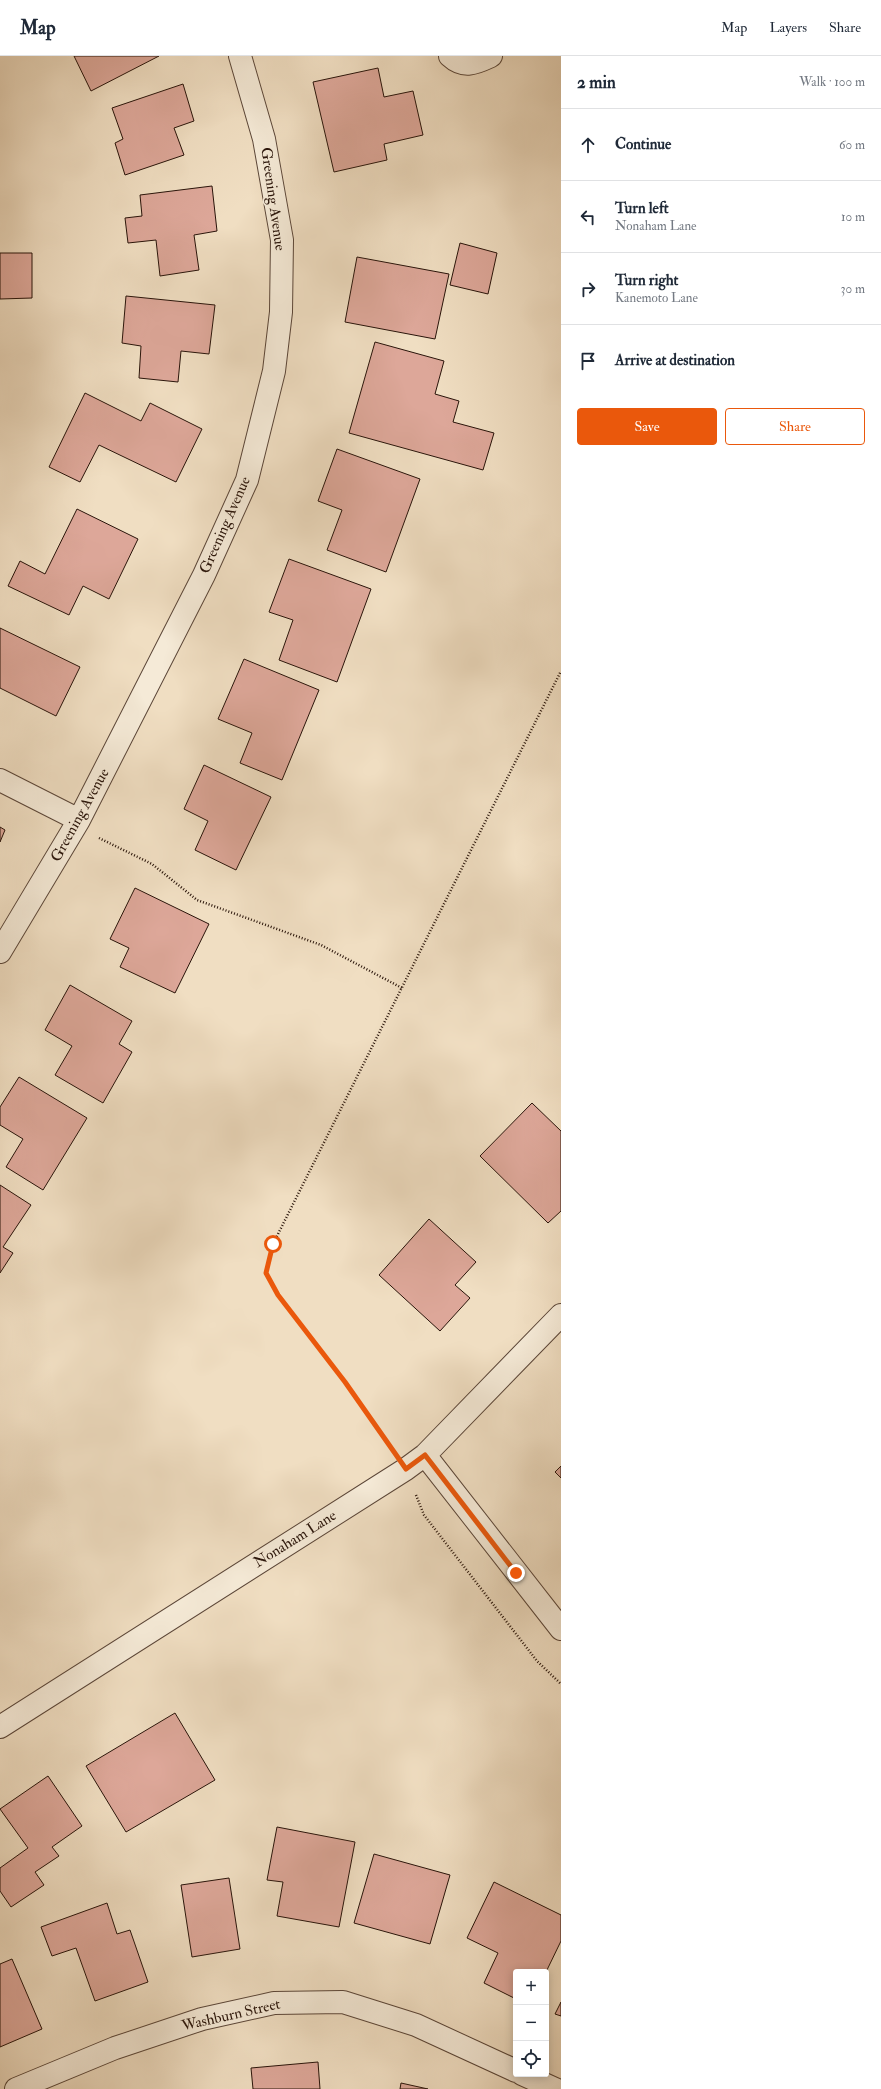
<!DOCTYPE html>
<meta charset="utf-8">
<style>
body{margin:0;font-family:"IM FELL Double Pica",serif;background:#f2f2f3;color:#1f2937}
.controls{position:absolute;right:12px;bottom:12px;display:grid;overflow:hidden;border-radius:4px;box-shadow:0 2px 10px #0003}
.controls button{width:36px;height:36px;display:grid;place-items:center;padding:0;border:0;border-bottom:1px solid #e0e1e3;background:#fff;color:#1f2937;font:20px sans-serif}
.stop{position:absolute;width:12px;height:12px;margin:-9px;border:3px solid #ea580c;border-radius:50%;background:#fff}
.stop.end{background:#ea580c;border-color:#fff;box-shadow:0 1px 4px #0008}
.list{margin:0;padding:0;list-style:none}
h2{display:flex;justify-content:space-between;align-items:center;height:52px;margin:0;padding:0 16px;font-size:17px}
h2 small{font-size:13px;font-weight:400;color:#747a83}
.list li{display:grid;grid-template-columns:26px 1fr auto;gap:12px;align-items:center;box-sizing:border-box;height:72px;padding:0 16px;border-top:1px solid #e0e1e3}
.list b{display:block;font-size:15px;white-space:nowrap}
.list p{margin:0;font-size:13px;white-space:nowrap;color:#747a83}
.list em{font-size:13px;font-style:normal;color:#747a83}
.actions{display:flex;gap:8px;padding:12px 16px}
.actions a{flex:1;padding:9px 0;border:1px solid #ea580c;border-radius:4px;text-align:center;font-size:14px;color:#ea580c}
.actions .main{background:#ea580c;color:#fff}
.icon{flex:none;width:22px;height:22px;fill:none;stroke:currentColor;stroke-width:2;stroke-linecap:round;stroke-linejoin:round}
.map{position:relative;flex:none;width:561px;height:2033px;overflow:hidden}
header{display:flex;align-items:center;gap:24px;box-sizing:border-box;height:56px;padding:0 20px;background:#fff;border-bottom:1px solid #e0e1e3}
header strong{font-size:19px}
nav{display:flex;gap:22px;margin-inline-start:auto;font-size:14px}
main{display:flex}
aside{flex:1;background:#fff}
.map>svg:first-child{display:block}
.building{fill:#dda799;stroke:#29140a}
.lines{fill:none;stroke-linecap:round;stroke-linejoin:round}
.minor-casing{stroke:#5b4638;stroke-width:24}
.path{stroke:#29140a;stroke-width:2.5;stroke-dasharray:1 2;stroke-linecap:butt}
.minor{stroke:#f5ead7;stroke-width:22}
.route{stroke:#ea580c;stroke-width:5}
.labels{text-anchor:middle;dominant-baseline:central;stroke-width:3;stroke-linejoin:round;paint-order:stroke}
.street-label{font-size:15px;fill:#29140a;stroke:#f5ead7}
</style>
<header>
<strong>Map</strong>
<nav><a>Map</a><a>Layers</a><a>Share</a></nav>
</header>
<main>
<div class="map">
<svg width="561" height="2033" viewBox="0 0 561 2033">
<rect width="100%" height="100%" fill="#f0dec2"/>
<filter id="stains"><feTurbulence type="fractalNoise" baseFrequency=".005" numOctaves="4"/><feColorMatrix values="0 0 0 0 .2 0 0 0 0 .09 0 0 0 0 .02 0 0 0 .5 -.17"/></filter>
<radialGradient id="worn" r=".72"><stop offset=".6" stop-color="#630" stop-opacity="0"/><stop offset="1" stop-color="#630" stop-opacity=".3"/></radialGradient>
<!-- building -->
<path class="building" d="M74,0H159L91,35Z
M378,12L384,41L413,35L423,79L384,88L387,104L334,116L313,26Z
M183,28L194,65L174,72L184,99L125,119L115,87L123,83L112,52Z
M212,130L217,175L194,179L199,214L160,220L156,184L128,187L125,162L142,160L140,139Z
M460,187L497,197L488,238L450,229Z
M0,197H32V242L0,243Z
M357,201L449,218L435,283L345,266Z
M126,240L215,249L209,298L181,295L178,326L139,322L141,290L122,287Z
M375,286L444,305L435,338L459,345L453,366L494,377L483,414L349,377Z
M85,337L141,365L150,347L202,373L176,426L99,389L80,426L49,411Z
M337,393L420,423L386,516L327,494L342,454L318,445Z
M77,453L138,483L109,543L83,530L69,559L8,530L20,505L45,518Z
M289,503L371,533L337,626L279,604L293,564L269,556Z
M0,572L80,611L56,660L0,632Z
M244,603L319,634L282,724L240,707L252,677L218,663Z
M204,709L271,741L236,814L195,794L208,765L184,753Z
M0,771L5,774L0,786Z
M135,832L209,868L175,937L120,911L129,892L110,883Z
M70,929L132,965L119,988L132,996L103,1047L55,1019L72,990L45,974Z
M19,1021L87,1062L43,1134L6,1111L23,1083L0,1069V1051Z
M532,1047L561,1075V1155L548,1167L480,1100Z
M0,1129L31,1149L3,1191L13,1197L0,1217Z
M429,1163L476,1206L455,1229L470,1242L440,1275L379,1219Z
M561,1410V1422L555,1416Z
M175,1657L215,1724L126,1776L86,1710Z
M48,1720L82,1770L52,1791L59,1800L35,1816L44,1829L11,1851L0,1835V1812L28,1792L0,1753Z
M277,1771L355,1786L339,1871L277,1860L283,1826L267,1824Z
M374,1798L450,1819L430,1888L354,1867Z
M229,1822L240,1893L192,1901L181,1829Z
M494,1826L561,1859V1885L546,1916H516V1943L484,1927L498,1897L467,1882Z
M107,1847L117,1878L130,1874L148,1926L95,1945L76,1892L52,1900L41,1871Z
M12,1903L42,1973L0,1991V1908Z
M561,1946V1960L555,1958Z
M318,2006L320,2033H253L251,2012Z
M401,2027L428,2033H400Z"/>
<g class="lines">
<defs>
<path id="minor" d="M450,0C464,13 476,7 491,0
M0,724L79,764
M0,896L79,764L204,519L247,424L274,315L281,256L282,184L264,83L240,0
M425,1399L561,1573
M0,1671L406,1413L425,1399L561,1259
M522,2018L555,2033
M16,2033L115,1992L202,1963L274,1947L343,1946L416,1969L516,2015"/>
</defs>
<!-- minor casing -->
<use href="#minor" class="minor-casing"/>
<!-- path -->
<path class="path" d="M99,782L152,808L197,844L321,889L402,932
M390,1391L345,1326L278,1239L266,1217L273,1188L561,615
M416,1439L424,1459L537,1605L561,1628"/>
<!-- minor -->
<use href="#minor" class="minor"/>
</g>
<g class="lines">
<!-- route -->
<path class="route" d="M273,1188L266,1217L278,1239L345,1326L406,1413L425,1399L516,1517"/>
</g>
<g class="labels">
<!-- street labels -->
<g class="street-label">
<text transform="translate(273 143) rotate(82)">Greening Avenue</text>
<text transform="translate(225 469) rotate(-66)">Greening Avenue</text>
<text transform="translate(80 759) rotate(-61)">Greening Avenue</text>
<text transform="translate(295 1483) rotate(-32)">Nonaham Lane</text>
<text transform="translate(231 1959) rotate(-13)">Washburn Street</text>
</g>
</g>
<rect width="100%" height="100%" filter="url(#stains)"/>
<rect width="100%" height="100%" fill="url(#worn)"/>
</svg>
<div class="controls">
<button>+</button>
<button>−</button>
<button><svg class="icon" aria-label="locate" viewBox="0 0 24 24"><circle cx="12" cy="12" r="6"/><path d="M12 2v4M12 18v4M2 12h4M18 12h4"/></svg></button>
</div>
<div class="stop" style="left:273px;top:1188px"></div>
<div class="stop end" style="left:516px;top:1517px"></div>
</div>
<aside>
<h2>2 min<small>Walk · 100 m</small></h2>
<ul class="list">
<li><svg class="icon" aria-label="ahead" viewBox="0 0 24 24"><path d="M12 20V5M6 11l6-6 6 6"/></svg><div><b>Continue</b></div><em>60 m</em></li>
<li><svg class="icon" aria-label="left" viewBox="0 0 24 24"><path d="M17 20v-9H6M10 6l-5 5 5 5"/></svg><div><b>Turn left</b><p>Nonaham Lane</p></div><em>10 m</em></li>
<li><svg class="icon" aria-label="right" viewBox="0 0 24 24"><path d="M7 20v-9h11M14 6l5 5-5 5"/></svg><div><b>Turn right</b><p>Kanemoto Lane</p></div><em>30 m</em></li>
<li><svg class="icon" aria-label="arrive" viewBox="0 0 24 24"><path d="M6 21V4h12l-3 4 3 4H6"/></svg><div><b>Arrive at destination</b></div></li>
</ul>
<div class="actions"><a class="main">Save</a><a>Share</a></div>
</aside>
</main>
